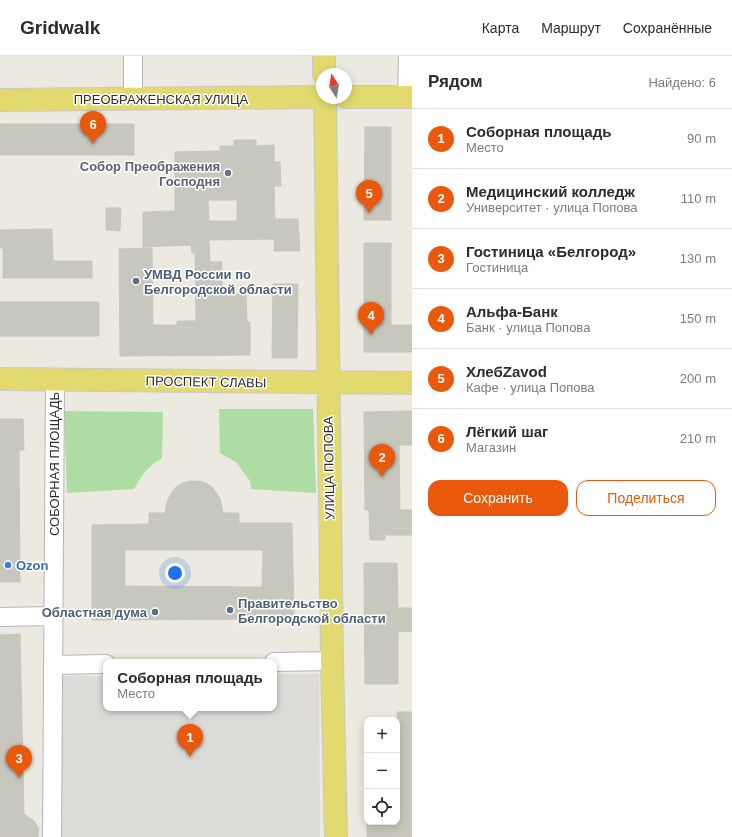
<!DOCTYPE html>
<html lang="ru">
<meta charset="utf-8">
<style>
body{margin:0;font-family:Helvetica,sans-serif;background:#f7f7f7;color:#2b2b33}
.controls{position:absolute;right:12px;bottom:12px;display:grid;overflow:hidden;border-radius:8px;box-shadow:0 2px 10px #0003}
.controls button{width:36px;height:36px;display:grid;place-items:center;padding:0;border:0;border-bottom:1px solid #e1e1e2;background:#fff;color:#2b2b33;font:20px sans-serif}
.compass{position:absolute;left:316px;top:12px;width:36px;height:36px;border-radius:50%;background:#fff;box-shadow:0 2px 10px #0003;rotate:348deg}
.you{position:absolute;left:175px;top:517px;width:14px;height:14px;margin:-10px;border:3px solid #fff;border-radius:50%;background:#1a73e8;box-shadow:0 0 0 6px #1a73e833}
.badge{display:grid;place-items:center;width:26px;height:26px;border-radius:50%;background:#ea580c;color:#fff;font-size:13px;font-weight:700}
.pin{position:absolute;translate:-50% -33px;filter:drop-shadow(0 1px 2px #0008)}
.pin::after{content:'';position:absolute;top:21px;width:14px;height:12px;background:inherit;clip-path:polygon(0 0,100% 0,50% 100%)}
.popup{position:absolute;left:103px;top:603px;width:174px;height:52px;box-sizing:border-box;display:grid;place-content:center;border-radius:8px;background:#fff;filter:drop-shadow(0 1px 3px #0005);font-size:13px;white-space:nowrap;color:#7c7c81}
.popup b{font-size:15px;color:#2b2b33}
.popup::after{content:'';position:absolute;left:50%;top:100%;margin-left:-8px;border:8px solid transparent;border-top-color:#fff}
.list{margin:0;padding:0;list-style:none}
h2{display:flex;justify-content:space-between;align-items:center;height:52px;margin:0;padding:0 16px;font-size:17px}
h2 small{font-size:13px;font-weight:400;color:#7c7c81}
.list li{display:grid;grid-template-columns:26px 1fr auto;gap:12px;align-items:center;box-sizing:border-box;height:60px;padding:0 16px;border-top:1px solid #e1e1e2}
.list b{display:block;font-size:15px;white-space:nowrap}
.list p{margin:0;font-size:13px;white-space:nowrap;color:#7c7c81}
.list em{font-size:13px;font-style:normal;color:#7c7c81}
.actions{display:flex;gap:8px;padding:12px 16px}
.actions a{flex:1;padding:9px 0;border:1px solid #ea580c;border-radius:12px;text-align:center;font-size:14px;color:#ea580c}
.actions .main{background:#ea580c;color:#fff}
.icon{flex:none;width:22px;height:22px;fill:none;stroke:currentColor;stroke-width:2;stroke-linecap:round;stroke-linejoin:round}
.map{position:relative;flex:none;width:412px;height:781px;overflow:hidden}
header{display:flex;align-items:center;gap:24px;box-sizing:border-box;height:56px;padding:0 20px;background:#fff;border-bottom:1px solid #e1e1e2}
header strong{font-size:19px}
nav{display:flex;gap:22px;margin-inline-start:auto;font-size:14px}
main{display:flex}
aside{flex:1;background:#fff}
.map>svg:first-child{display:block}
.green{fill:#aedda3}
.plaza{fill:#dddbd7}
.building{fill:#c8c7be;stroke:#c8c5ba;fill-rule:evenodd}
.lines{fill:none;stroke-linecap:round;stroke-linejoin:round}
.minor-casing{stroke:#b4b4be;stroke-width:20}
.major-casing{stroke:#c8c8c8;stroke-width:24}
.minor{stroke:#fff;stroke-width:18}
.major{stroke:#e3da6f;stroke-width:22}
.worship-dot{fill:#6b7280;stroke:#fff;stroke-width:1.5}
.service-dot{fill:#5c6f8a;stroke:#fff;stroke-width:1.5}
.shop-dot{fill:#3f7fe0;stroke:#fff;stroke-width:1.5}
.labels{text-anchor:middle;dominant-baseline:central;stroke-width:3;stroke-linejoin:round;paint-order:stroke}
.street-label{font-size:13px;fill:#2c2c2c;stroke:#fff}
.worship-label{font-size:13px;font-weight:bold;fill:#5b616d;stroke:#fff;text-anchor:end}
.service-label{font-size:13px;font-weight:bold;fill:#4e5e75;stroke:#fff;text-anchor:start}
.shop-label{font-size:13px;font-weight:bold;fill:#366cbe;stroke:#fff;text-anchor:start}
</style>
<header>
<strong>Gridwalk</strong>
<nav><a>Карта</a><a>Маршрут</a><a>Сохранённые</a></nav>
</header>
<main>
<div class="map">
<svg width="412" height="781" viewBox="0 0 412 781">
<rect width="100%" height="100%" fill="#ece9e0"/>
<!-- green -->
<path class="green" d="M219,353H313L316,437L251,433L250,425L236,406L220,397Z
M64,355L163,356L162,402C148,410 142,419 134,433L67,437Z"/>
<!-- plaza -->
<path class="plaza" d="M274,618H319L320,781H61L60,620H106V652H274Z"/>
<!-- building -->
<path class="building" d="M0,68H134V99H0Z
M365,71H391V164H364Z
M234,84H256V90L274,89V106H280L281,130H274L275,163H298L300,195H274L275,183L209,184L210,206H222V238H246L247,266H250V299L120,300L119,193L152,192L153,269H177V265H196L195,197H192L191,189L143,191V156L175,155V96L220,95V90H234ZM208,144H237V165H209Z
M106,152H121L120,175L106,174Z
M52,173L53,205H92V222H3V192H0V174Z
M364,187H391V269H412V296H364Z
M273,228H298L297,302H272Z
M0,246H99V280H0Z
M412,355V389H399L400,454H412V479H385V484H370L369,454H365L364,356Z
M0,363H23L24,394H19L20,526H0Z
M190,425H199L206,427L212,431L220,442L223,457H239V467H292L294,563L92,564V469L149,468V457H165L168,443L172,436L176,431L183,427ZM125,494H263L262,531L125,530Z
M364,507H397L398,552H412V575L398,576V628H365Z
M20,578L24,758L34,765L39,773L38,781H0V579Z
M397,656H412V781H367V766H397Z"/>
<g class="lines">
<defs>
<path id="minor" d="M133,0V43
M407,41L408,0
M0,561L53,560
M274,606L332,605
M53,609L106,608
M52,781L55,324"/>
<path id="major" d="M324,0V18
M346,41H412
M325,42L332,605L336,781
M0,44L322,41
M0,323L412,327"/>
</defs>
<!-- minor casing -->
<use href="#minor" class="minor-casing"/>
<!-- major casing -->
<use href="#major" class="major-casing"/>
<!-- minor -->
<use href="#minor" class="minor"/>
<!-- major -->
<use href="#major" class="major"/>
</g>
<!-- markers -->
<circle class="worship-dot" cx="228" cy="117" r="4"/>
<g class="service-dot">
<circle cx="136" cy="225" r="4"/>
<circle cx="230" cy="554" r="4"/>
<circle cx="155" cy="556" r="4"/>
</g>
<circle class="shop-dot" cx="8" cy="509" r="4"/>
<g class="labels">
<!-- street labels -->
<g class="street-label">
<text x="161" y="43">ПРЕОБРАЖЕНСКАЯ УЛИЦА</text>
<text transform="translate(206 326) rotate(1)">ПРОСПЕКТ СЛАВЫ</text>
<text transform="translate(54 408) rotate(-90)">СОБОРНАЯ ПЛОЩАДЬ</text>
<text transform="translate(329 412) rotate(-91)">УЛИЦА ПОПОВА</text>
</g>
<!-- worship labels -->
<g class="worship-label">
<text x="220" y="110">Собор Преображения<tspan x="220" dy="15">Господня</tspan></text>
</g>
<!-- service labels -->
<g class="service-label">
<text x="144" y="218">УМВД России по<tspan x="144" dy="15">Белгородской области</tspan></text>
<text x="238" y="547">Правительство<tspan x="238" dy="15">Белгородской области</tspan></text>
<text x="147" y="556" text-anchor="end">Областная дума</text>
</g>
<!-- shop labels -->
<g class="shop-label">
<text x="16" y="509">Ozon</text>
</g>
</g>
</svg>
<div class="controls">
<button>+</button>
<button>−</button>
<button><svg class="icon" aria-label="locate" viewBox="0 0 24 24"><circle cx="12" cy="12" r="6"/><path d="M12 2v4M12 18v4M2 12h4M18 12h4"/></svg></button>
</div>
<svg class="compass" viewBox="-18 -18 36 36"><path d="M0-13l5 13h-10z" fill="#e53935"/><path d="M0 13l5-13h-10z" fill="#7c7c81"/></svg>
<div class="you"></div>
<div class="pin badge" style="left:190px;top:701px">1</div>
<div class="popup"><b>Соборная площадь</b>Место</div>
<div class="pin badge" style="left:382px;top:421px">2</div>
<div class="pin badge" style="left:19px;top:722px">3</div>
<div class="pin badge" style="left:371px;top:279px">4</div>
<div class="pin badge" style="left:369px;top:157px">5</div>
<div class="pin badge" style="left:93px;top:88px">6</div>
</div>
<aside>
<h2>Рядом<small>Найдено: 6</small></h2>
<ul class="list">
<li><span class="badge">1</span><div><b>Соборная площадь</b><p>Место</p></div><em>90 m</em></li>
<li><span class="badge">2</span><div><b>Медицинский колледж</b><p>Университет · улица Попова</p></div><em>110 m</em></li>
<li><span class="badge">3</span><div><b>Гостиница «Белгород»</b><p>Гостиница</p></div><em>130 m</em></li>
<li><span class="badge">4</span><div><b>Альфа-Банк</b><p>Банк · улица Попова</p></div><em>150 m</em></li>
<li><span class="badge">5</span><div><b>ХлебZavod</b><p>Кафе · улица Попова</p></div><em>200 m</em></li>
<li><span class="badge">6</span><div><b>Лёгкий шаг</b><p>Магазин</p></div><em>210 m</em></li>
</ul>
<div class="actions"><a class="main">Сохранить</a><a>Поделиться</a></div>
</aside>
</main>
